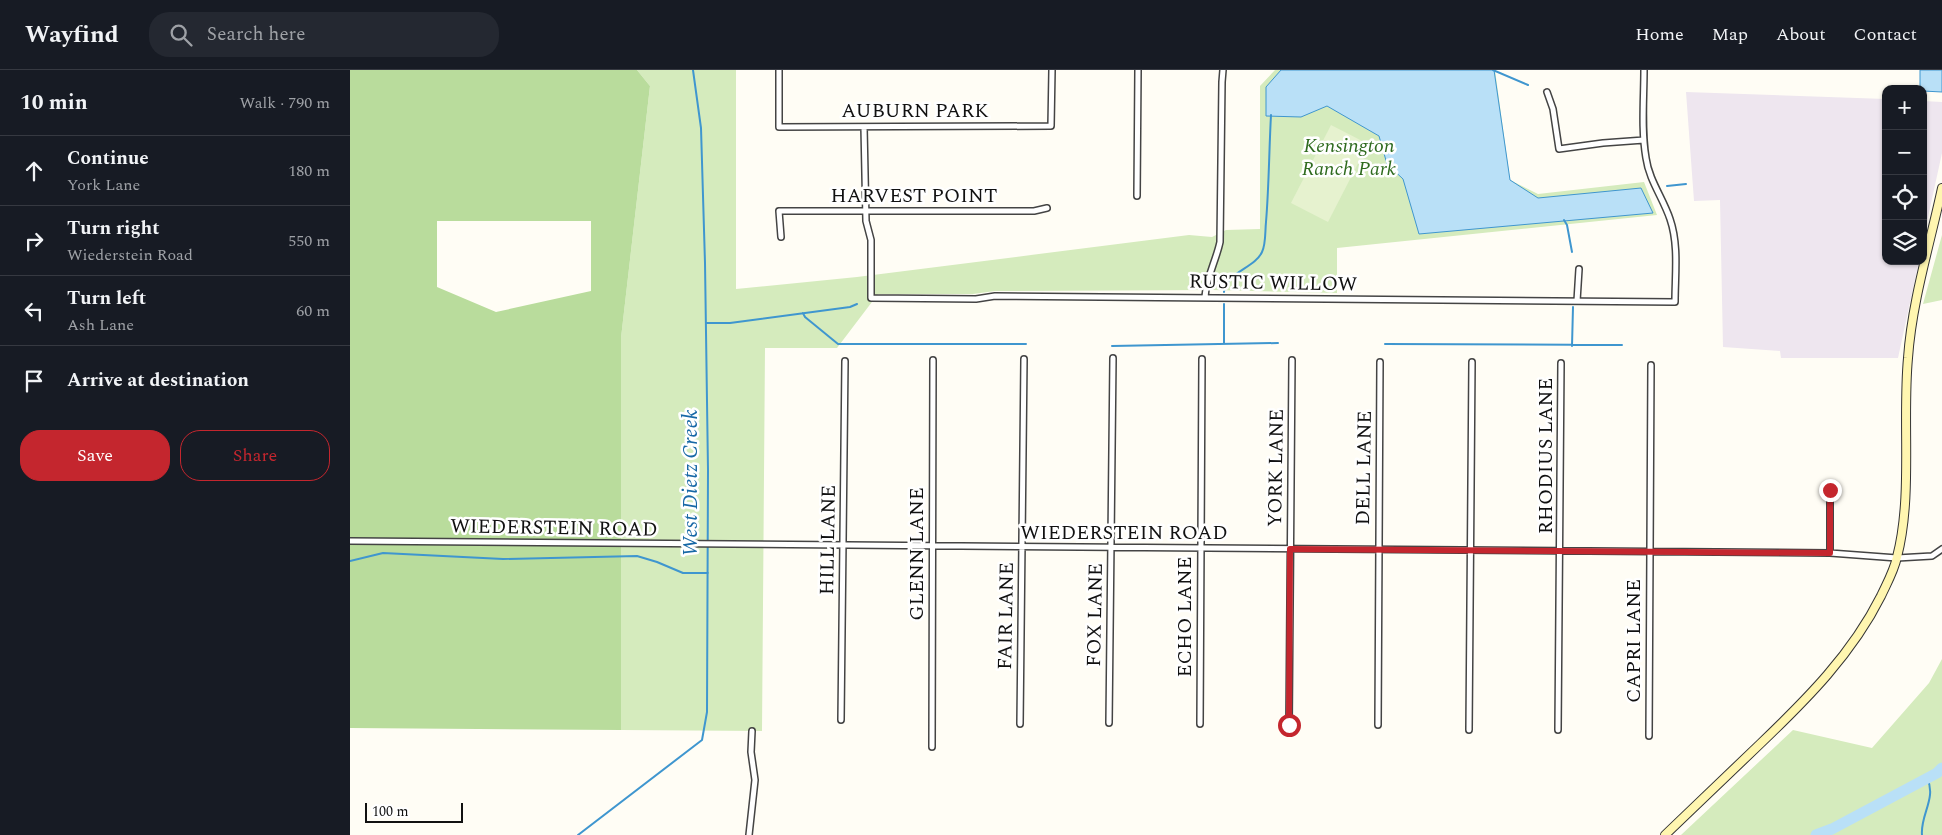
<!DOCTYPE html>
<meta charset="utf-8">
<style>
body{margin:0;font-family:Spectral,serif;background:#242831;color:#f1f3f6}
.controls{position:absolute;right:15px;top:15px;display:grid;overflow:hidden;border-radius:10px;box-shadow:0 1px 4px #0004}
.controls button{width:45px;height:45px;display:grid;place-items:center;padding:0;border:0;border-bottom:1px solid #363941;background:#171b24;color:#f1f3f6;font:25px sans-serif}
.scale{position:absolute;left:15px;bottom:12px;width:98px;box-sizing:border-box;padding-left:5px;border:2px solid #111;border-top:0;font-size:14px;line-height:18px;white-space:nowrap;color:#111;-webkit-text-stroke:4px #fff;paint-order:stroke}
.stop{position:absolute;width:15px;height:15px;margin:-11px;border:4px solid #c4262e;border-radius:50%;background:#fff}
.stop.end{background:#c4262e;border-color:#fff;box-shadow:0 1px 5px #0008}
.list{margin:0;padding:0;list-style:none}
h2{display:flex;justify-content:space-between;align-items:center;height:65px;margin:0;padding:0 20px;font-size:21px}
h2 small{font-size:16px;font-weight:400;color:#9ea1a6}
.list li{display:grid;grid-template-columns:32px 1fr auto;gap:15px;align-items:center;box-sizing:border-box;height:70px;padding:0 20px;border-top:1px solid #363941}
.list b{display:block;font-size:19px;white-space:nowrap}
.list p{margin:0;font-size:16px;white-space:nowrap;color:#9ea1a6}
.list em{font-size:16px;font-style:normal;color:#9ea1a6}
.actions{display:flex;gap:10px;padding:15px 20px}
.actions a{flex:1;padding:11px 0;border:1px solid #c4262e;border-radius:20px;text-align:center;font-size:18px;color:#c4262e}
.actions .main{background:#c4262e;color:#fff}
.icon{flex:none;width:28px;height:28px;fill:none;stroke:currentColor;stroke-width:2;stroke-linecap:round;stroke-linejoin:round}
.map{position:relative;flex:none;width:1592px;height:765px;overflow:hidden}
header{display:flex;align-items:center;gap:30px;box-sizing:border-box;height:70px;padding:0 25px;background:#171b24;border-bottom:1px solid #363941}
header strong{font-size:24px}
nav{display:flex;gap:28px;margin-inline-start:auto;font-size:18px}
.search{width:350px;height:45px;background:#242831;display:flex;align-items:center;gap:12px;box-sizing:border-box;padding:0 18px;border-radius:20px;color:#9ea1a6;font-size:19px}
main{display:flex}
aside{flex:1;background:#171b24}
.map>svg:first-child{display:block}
.industrial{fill:#eee6ef}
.green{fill:#d5ebbd}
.forest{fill:#b9dc9c;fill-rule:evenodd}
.pitch{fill:#e6f2cf}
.water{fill:#b9e0f7;stroke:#3f96cf}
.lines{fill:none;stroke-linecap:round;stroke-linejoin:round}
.stream{stroke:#3f96cf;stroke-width:2}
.river{stroke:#b9e0f7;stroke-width:11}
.minor-casing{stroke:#444;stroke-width:8}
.secondary-casing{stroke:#333;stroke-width:10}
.minor{stroke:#fff;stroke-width:5}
.secondary{stroke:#fff6b0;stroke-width:8}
.route{stroke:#c4262e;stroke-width:6}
.labels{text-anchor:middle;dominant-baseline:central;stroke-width:5;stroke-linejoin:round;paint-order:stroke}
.street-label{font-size:20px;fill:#111;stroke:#fff}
.park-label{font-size:20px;font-style:italic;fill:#2f6b1f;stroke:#fff}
.water-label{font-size:21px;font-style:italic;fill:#1768a6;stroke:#fff}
</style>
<header>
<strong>Wayfind</strong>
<div class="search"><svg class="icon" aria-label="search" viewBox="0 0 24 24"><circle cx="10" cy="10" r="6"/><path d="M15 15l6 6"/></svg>Search here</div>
<nav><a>Home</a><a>Map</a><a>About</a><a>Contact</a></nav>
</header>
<main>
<aside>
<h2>10 min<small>Walk · 790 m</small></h2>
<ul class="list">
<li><svg class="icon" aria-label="ahead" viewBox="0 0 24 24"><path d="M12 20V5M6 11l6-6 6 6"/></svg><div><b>Continue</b><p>York Lane</p></div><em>180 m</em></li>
<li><svg class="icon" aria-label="right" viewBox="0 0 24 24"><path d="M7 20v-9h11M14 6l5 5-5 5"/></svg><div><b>Turn right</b><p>Wiederstein Road</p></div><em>550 m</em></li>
<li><svg class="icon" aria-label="left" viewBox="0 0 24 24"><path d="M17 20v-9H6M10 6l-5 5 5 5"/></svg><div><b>Turn left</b><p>Ash Lane</p></div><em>60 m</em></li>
<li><svg class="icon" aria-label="arrive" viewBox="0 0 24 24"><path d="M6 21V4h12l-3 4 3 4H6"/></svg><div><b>Arrive at destination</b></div></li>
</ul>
<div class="actions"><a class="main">Save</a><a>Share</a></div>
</aside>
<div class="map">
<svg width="1592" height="765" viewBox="0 0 1592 765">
<rect width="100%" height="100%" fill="#fffdf5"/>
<!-- industrial -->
<path class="industrial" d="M1336,22L1536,29V191H1569L1548,288H1431L1430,281L1373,277L1370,130L1344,131Z
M1573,31L1592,32V83L1573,170Z"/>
<!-- green -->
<path class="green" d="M287,0H386V219L507,207L839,165L862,167L876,160L910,159V16L925,0H1145L1160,110L1188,124L1294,112L1307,145L987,178V223L863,220L645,221L623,224H528L487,278H415L412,661L271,660V268L300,16Z
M1592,165V230L1573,234Z
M1592,589V765H1331L1443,660L1522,678L1579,613Z"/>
<!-- forest -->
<path class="forest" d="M0,0H287L300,16L271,268V660L0,658ZM87,151H241V221L146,242L87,217Z"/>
<!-- pitch -->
<path class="pitch" d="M981,55L1018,74L978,152L941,133Z"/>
<!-- water -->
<path class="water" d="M931,0H1144L1160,110L1188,128L1291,118L1303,143L1069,164L1053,109L1037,94L1029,66L977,36L951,47L916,46V17Z
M1570,0H1592V22L1573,21V19H1570Z"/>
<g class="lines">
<!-- stream -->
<path class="stream" d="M1143,0L1178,15
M1317,116L1336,114
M1214,150L1217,155L1222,182
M874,222C875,203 905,198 912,182C916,174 915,161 916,152C919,116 919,81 921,45
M453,243L455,247L488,274H676
M357,253H380L500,237L507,234
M874,273V234
M1035,274L1272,275
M762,276L928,273
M1222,276L1223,237
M0,491L33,483L153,489L287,486L307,492L333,503H358
M228,765L352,670L357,642L358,400L355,193L351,58L343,0
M1572,765C1570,745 1587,728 1577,708"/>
<!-- river -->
<path class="river" d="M1466,765L1482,759L1587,703L1592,698"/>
<defs>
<path id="minor" d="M429,0V57L701,56L702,0
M1197,22L1203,39L1209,79L1253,73L1294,70
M514,57L516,151L521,170V228L626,229L645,226L1325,232C1325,205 1329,175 1320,149C1313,128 1299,110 1296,88C1291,59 1294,29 1294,0
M787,126L788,0
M431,167L429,141H684L697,138
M855,227C856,208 866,191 870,172L872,12L873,0
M1227,231L1229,199
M0,471L1480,483L1547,488L1582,486L1592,479
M1480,483V421
M491,650L495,291
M759,653L763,288
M670,654L674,289
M850,654L852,289
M939,655L942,290
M1028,655L1030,292
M1119,660L1122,292
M1208,660L1211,293
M1299,666L1301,295
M582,677L583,290
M399,765L405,710L401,682L402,661"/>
<path id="secondary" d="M1315,765C1347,734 1379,704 1410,674C1457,629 1502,584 1531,526C1537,513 1544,501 1547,487C1563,426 1552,352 1558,288C1562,231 1580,174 1592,118"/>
</defs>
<!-- minor casing -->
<use href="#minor" class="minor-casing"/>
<!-- secondary casing -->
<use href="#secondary" class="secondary-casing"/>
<!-- minor -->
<use href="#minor" class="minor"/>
<!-- secondary -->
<use href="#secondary" class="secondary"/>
</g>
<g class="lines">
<!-- route -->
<path class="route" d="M939,655L940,479L1480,483V420"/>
</g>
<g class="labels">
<!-- street labels -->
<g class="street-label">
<text x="565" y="41">AUBURN PARK</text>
<text x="564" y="126">HARVEST POINT</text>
<text transform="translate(923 213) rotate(1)">RUSTIC WILLOW</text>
<text transform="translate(1196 386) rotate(-90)">RHODIUS LANE</text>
<text transform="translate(926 398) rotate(-89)">YORK LANE</text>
<text transform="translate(1014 398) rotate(-89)">DELL LANE</text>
<text transform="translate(204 458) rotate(1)">WIEDERSTEIN ROAD</text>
<text x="774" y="463">WIEDERSTEIN ROAD</text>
<text transform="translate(478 470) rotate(-89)">HILL LANE</text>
<text transform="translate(567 484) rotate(-90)">GLENN LANE</text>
<text transform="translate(745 545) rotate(-89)">FOX LANE</text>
<text transform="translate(656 546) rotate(-89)">FAIR LANE</text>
<text transform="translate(835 547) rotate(-90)">ECHO LANE</text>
<text transform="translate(1284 571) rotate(-90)">CAPRI LANE</text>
</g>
<!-- park labels -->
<g class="park-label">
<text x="999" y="76">Kensington<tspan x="999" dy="23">Ranch Park</tspan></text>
</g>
<!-- water labels -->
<g class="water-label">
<text transform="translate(341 413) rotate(-90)">West Dietz Creek</text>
</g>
</g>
</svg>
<div class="controls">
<button>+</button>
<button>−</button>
<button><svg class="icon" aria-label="locate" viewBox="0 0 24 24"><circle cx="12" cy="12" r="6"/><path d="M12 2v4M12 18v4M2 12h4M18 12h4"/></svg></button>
<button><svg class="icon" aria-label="layers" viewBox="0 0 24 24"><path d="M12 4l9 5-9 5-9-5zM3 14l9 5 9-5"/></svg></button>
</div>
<div class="scale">100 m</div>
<div class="stop" style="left:939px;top:655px"></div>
<div class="stop end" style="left:1480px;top:420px"></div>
</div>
</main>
